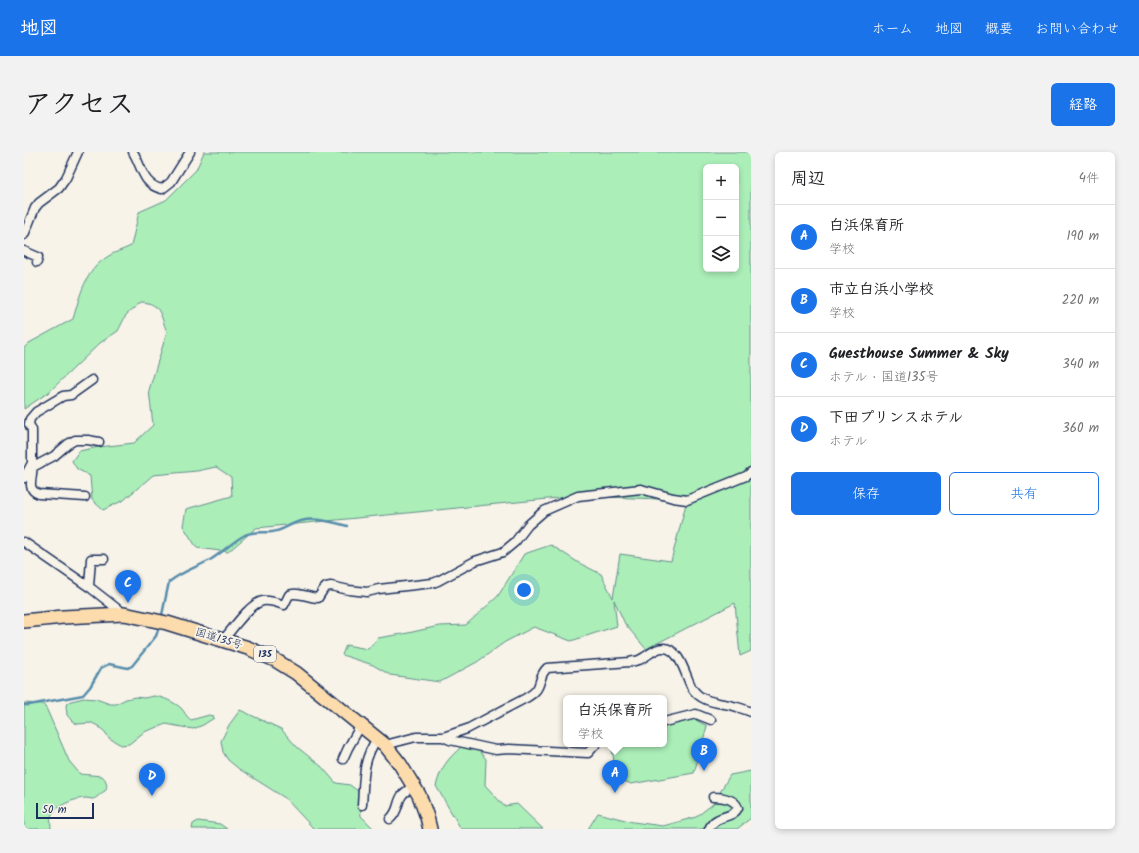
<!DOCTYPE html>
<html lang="ja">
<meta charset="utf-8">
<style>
body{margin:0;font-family:Kalam,"Klee One",sans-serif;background:#f2f2f2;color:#202124}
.controls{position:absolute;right:12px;top:12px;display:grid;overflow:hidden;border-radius:6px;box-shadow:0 2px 6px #0003}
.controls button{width:36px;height:36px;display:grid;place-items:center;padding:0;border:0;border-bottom:1px solid #e0e0e0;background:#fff;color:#202124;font:20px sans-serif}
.scale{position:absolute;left:12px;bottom:10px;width:58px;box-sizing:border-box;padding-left:4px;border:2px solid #1b2f5e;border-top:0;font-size:11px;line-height:14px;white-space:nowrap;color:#1b2f5e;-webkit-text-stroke:3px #f7f3e8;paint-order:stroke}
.you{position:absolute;left:500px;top:438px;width:14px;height:14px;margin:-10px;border:3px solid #fff;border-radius:50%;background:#1a73e8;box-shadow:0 0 0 6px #1a73e833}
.badge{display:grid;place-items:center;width:26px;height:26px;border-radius:50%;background:#1a73e8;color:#fff;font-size:13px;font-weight:700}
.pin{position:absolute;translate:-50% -33px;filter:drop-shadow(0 1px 2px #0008)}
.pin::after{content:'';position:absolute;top:21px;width:14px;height:12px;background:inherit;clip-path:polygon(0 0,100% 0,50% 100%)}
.popup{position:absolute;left:539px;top:543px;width:104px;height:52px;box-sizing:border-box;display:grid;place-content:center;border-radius:6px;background:#fff;filter:drop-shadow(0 1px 3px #0005);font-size:13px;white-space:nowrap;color:#757577}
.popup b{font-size:15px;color:#202124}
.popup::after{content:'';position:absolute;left:50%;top:100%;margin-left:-8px;border:8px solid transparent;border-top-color:#fff}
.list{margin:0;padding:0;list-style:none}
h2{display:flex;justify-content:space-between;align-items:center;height:52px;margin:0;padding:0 16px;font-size:17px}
h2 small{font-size:13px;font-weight:400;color:#757577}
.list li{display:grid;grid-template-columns:26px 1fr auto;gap:12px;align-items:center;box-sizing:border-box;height:64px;padding:0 16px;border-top:1px solid #e0e0e0}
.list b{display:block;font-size:15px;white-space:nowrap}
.list p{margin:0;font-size:13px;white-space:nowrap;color:#757577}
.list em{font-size:13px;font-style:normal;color:#757577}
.actions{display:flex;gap:8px;padding:12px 16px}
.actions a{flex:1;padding:9px 0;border:1px solid #1a73e8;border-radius:6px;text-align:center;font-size:14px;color:#1a73e8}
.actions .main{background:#1a73e8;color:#fff}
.icon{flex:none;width:22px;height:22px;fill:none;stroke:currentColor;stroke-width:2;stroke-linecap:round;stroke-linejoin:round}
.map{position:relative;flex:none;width:727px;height:677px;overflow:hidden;border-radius:6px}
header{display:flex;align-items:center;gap:24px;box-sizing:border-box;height:56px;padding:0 20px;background:#1a73e8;color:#fff}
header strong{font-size:19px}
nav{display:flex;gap:22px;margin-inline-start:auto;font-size:14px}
.intro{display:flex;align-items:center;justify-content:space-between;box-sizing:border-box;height:96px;padding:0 24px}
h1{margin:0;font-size:28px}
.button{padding:10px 18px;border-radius:6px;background:#1a73e8;color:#fff;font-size:14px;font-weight:700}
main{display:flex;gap:24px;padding:0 24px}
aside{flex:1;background:#fff;border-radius:6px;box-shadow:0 2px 6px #0003}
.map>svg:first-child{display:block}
.green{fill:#abeeb8;stroke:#638e8b;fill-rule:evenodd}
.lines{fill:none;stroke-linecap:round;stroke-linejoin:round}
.stream{stroke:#588dac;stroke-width:2.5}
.minor-casing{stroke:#1b2f5e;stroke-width:11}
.trunk-casing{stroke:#1b2f5e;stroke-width:16}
.minor{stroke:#f7f3e8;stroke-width:8}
.trunk{stroke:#fcdcac;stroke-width:13}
.labels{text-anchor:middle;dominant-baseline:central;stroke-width:4;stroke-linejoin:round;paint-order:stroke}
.shield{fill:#f7f3e8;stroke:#5d6a87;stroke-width:1}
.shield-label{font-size:10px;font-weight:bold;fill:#1b2f5e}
.street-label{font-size:11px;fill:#1b2f5e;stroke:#f7f3e8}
</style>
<header>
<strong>地図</strong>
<nav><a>ホーム</a><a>地図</a><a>概要</a><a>お問い合わせ</a></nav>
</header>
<div class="intro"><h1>アクセス</h1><a class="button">経路</a></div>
<main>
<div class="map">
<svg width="727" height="677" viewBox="0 0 727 677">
<rect width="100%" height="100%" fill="#f7f3e8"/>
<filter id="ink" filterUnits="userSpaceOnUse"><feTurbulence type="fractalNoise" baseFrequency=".025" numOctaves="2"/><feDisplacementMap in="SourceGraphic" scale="8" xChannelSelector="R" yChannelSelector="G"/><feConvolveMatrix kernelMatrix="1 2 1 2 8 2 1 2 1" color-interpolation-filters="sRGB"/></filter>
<g filter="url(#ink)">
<!-- green -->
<path class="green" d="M180,0H727V499L716,504L711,451L622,497L601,472L590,448L593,474L547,489L510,475L481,490L453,510L416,530L366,523L349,513L318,503L322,493L344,497L354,486L384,481L415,474L442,473L474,444L500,402L527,393L555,411L577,422L589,446L596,402L647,409L663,348L554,344L232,376L204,400L173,396L159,374L162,357L208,344L207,325L192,315L173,319L129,323L100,348L79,358L68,348L66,324L53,317L48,309L55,299L75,295L110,291L129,273L125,238L143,180C136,163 137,151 117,150L102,163L94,179L76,191L25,240L0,257V196L5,191L49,167C56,143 61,119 83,105C90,100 99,98 107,94L115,60L142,48L172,18ZM682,15H712V117H682Z
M130,544C139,545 150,550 157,556C161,560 162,565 167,568L185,563L189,564L190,566L179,573L169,577L142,572L120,580L105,592L97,593L85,586L81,580L74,574L68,571L53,572L48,569L43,563L42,554L43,551L47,549L60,546L72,547L86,552H92L102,547L111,545L120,546Z
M0,551L19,552L23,558L45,609L56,622L78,624C83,628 84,635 81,639C76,641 73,647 68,647C66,647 64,646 62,646C51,646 31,654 27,664C26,668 27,673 27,677H0Z
M216,558L257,577L273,595L298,615L312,631L326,633L335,640L337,664L350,677H290L261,646L215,617L204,608L199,600L197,589L205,573Z
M668,566L683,574L670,621L607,632L593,626L587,592H640V573Z
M437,595L455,599L462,607L461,633L480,654L493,652L519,677H437L412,634C417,615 423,608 437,595Z
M727,619V666L713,677H564L574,661L609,670L639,674L672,665L689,652L706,623Z
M174,669L196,672L203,677H168L169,672Z"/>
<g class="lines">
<!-- stream -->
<path class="stream" d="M138,463L145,430C159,419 171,416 186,408C198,401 209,389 221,383C230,379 239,381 248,380C259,379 267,371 277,369C292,365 308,370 323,374
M0,553H5L59,543L66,535L77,516L85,512L104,516L108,514L132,484L134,478"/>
<defs>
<path id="minor" d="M109,0C118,14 118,33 138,37L147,30L166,0
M0,83L11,56L15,51L35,36L42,26L54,0
M0,99L14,105L13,110
M9,315L30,304L44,292L51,288H64L75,290
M0,326L8,311
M61,345L15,342C0,337 11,324 8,311V278L5,272L6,267L12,260L39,244L47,243L68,228
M0,390L68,437L100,462
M65,434L67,407H80
M199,488C208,478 226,451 239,449C246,448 254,451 260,453L265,443C273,439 285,446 294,446L299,438L302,435L307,434L325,438L343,440L355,437L409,431L414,429L451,409L479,400L491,390L504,373L520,359L554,344L617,337L649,346L663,348L722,324L727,320
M640,570L672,562L687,568
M419,585L426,588L472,598L485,597L564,601L572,592
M361,593L392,585H419L443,577L502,546C507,543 512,540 514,535C518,526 516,523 523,516L606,510C609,509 612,509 615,508C623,505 630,496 639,496C656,495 662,526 668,536C678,552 697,550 713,555C717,556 722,558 727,560
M319,607L324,596L337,573
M338,653C340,628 338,608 353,587
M366,667C376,658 372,650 379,642C382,639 386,636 390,634
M685,677C692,661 708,668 714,656C711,647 698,645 689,645"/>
<path id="trunk" d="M0,469L39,465L100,462L143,471L224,496L251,508L272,521L361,593L376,612L395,643L403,665L406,677"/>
</defs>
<!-- minor casing -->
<use href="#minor" class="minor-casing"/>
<!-- trunk casing -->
<use href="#trunk" class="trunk-casing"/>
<!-- minor -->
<use href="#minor" class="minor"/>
<!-- trunk -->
<use href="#trunk" class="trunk"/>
</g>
</g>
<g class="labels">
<!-- shield labels -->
<rect class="shield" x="230" y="494" width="22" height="16" rx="3"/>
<g class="shield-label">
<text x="241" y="502">135</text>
</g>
<!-- street labels -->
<g class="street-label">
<text transform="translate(195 487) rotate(17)">国道135号</text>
</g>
</g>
</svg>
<div class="controls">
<button>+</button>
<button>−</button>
<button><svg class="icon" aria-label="layers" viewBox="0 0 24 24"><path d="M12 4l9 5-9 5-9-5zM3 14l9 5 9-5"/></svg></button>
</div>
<div class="scale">50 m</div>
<div class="you"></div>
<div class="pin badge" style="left:591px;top:641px">A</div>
<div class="popup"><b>白浜保育所</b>学校</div>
<div class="pin badge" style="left:680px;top:619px">B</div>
<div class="pin badge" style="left:104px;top:451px">C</div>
<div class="pin badge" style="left:128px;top:644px">D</div>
</div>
<aside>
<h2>周辺<small>4件</small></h2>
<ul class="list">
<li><span class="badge">A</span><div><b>白浜保育所</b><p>学校</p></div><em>190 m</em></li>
<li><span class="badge">B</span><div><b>市立白浜小学校</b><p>学校</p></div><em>220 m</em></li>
<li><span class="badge">C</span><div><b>Guesthouse Summer &amp; Sky</b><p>ホテル · 国道135号</p></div><em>340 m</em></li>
<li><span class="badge">D</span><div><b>下田プリンスホテル</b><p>ホテル</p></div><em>360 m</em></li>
</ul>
<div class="actions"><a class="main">保存</a><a>共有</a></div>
</aside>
</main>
